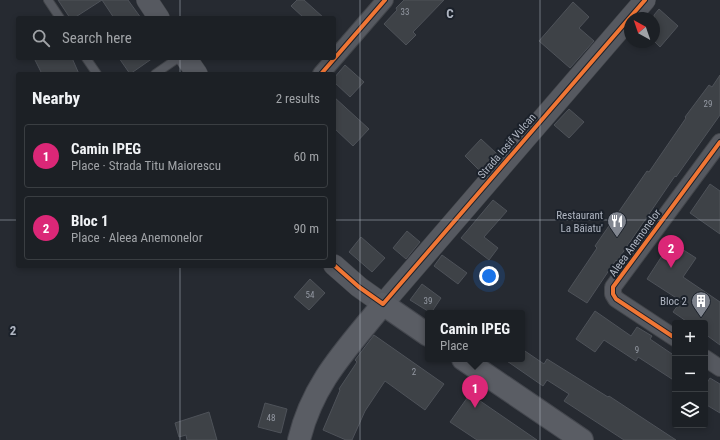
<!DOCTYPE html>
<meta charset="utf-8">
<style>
body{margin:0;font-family:"Roboto Condensed",sans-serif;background:#25282d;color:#f1f3f6}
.controls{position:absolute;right:12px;bottom:12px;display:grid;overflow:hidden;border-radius:4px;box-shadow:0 2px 6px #0003}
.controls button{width:36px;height:36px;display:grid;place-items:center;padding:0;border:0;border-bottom:1px solid #3a3e42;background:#1c2025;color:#f1f3f6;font:20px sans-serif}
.compass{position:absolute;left:624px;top:12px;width:36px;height:36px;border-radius:50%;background:#1c2025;box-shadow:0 2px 6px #0003;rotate:320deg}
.you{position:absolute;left:489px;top:276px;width:14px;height:14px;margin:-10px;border:3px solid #fff;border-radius:50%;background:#1a73e8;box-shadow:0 0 0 6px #1a73e833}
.badge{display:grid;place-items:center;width:26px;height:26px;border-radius:50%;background:#db2777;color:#fff;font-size:13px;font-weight:700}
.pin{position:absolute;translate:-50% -33px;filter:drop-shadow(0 1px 2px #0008)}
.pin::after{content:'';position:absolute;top:21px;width:14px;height:12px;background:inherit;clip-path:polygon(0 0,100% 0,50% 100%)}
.popup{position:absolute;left:425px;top:310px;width:100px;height:52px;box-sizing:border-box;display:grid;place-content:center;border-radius:4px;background:#1c2025;filter:drop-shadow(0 1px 3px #0005);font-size:13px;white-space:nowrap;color:#a0a3a7}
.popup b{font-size:15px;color:#f1f3f6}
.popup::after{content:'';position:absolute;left:50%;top:100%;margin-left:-8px;border:8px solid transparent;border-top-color:#1c2025}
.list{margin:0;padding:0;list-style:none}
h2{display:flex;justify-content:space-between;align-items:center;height:52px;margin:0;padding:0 16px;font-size:17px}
h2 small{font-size:13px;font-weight:400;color:#a0a3a7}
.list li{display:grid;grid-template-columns:26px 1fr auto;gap:12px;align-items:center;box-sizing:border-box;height:64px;margin:0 8px 8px;padding:0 8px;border:1px solid #3a3e42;border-radius:4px}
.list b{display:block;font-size:15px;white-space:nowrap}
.list p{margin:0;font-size:13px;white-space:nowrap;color:#a0a3a7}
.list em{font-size:13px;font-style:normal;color:#a0a3a7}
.icon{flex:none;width:22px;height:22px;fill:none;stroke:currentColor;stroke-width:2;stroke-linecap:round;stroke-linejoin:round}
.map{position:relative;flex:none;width:720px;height:440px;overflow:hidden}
.search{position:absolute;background:#1c2025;box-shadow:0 2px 6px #0003;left:16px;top:16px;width:320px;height:44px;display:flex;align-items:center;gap:10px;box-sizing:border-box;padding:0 14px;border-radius:4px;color:#a0a3a7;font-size:15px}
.panel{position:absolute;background:#1c2025;box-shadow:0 2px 6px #0003;left:16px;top:72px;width:320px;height:196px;border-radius:4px}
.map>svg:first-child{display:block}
.building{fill:#3e4247;stroke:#4e5259}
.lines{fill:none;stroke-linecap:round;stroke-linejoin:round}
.service-casing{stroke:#42454a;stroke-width:10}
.minor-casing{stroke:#42454a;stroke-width:18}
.tertiary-casing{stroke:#42454a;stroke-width:22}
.secondary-casing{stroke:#44474e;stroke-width:24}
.service{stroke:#565960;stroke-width:8}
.minor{stroke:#565960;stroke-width:16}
.tertiary{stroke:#565960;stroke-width:21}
.secondary{stroke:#5a5d64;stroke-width:22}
.cycleway-casing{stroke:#1b212a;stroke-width:6}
.cycleway{stroke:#f07635;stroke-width:4}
.grid{fill:none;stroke:#b0b6c2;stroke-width:1;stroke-opacity:0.55}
.labels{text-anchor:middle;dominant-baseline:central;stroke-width:4;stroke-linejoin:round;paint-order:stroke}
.number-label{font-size:9px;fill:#9499a3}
.street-label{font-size:11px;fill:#b0b6c2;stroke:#1b212a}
.poi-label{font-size:11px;fill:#b0b6c2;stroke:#1b212a;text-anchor:end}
.grid-label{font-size:13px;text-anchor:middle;font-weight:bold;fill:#b0b6c2;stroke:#1b212a;stroke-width:4;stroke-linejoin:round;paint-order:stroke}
</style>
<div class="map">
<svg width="720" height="440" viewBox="0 0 720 440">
<rect width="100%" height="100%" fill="#262a31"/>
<!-- building -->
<path class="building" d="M58,0H102L74,18H70Z
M102,0H128L141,18H114Z
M297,0H304L324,18H304L291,6Z
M404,0H444L413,32L416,35L406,45L384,24L397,10L396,8Z
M573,2L589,17L579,28L594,41L570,68L539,41Z
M659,9L678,26L660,47L654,41V15Z
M34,58H72L79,74H42Z
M119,58H153L130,74Z
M345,65L364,82L350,97L334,82V78Z
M720,75V115L676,177L675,176L617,261L616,260L587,303L568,291L597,248L595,246L647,171L649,172L686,118L685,117L709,85L712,87Z
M334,97L369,129L353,146L334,128Z
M569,109L584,122L569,138L554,125Z
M481,139L497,154L481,172L465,156Z
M710,184L720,191V234L690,213Z
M493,200L507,211L484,237L498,248L489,260L461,238Z
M407,231L420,242L406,259L393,248Z
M361,237L385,258L372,272L349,252Z
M671,242L696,258L683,277L720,302V345L705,334V323H689L673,312L681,301L647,279Z
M442,255L467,273L458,284L434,266Z
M310,279L325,293L309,310L294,297Z
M422,284L441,298L431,313L410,300Z
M595,311L631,336L637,327L652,336L650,339L675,356V381L638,357L636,361L604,340L595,352L576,339Z
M374,335L444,384L425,410L385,381L365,411L352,440H346L323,430L340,390L339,389L357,362L355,360Z
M522,349L544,364L547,359L608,397L609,396L676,440H624L564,401L569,394L547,380L543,386L504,359H522Z
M710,378L720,384V413L705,404V386Z
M470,394L537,440H477L450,422Z
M265,403L287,409L281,433L258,427Z
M209,412L217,440H187L186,435L179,437L175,423Z"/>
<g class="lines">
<defs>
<path id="service" d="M48,0L60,18
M86,58L97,74
M155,74L178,58"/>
<path id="minor" d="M321,74L385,0
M675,338L616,299L613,294V287L720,142
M705,358L720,368"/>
<path id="tertiary" d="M147,0L159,18
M186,58L197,74
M334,265L359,287L383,304L645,0"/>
<path id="secondary" d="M463,359L582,440
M299,440C313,382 347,349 383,304L428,335"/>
</defs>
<!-- service casing -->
<use href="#service" class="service-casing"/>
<!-- minor casing -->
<use href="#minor" class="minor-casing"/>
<!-- tertiary casing -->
<use href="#tertiary" class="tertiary-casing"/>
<!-- secondary casing -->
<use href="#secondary" class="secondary-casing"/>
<!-- service -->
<use href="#service" class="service"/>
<!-- minor -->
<use href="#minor" class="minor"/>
<!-- tertiary -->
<use href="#tertiary" class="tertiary"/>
<!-- secondary -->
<use href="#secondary" class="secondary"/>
<defs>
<path id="cycleway" d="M321,74L385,0
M334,265L359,287L383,304L645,0
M675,338L616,299L613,294V287L720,142"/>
</defs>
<!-- cycleway casing -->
<use href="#cycleway" class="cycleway-casing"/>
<!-- cycleway -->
<use href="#cycleway" class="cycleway"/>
</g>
<!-- grid -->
<path class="grid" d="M180,0V18M360,0V440M540,0V440M180,58V74M0,220H18M334,220H720M180,266V440"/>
<!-- icons -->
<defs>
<symbol id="restaurant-pin" viewBox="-11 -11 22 30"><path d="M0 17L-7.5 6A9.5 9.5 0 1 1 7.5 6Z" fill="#80858f" stroke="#1b212a"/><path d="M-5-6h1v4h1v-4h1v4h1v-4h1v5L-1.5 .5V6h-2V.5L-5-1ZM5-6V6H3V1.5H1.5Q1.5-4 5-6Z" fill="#fff"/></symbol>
<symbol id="building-pin" viewBox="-11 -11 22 30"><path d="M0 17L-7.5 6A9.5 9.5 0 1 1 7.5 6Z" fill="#80858f" stroke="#1b212a"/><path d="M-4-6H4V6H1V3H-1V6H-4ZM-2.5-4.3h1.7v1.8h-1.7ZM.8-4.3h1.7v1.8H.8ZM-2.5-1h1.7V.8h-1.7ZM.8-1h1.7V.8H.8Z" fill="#fff"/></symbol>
</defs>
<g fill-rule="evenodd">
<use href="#restaurant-pin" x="606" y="210" width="22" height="30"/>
<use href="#building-pin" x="690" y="290" width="22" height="30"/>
</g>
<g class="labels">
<!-- number labels -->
<g class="number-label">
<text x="405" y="12">33</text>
<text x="708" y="104">29</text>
<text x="310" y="295">54</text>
<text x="428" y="301">39</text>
<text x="637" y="350">9</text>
<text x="414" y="372">2</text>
<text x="271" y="418">48</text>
</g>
<!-- street labels -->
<g class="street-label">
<text transform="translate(507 146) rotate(-49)">Strada Iosif Vulcan</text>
<text transform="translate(635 243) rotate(-54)">Aleea Anemonelor</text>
</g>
<!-- poi labels -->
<g class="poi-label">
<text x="603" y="215">Restaurant<tspan x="603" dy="13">La Băiatu'</tspan></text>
<text x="687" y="301">Bloc 2</text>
</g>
</g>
<g class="grid-label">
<text x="450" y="18">C</text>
<text x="13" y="335">2</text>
</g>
</svg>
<div class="controls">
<button>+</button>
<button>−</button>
<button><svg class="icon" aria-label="layers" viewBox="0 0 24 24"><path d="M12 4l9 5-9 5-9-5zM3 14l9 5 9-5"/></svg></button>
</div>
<svg class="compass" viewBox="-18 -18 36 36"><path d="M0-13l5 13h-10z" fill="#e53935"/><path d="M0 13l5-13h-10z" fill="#a0a3a7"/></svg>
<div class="you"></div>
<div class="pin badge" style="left:475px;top:408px">1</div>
<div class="popup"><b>Camin IPEG</b>Place</div>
<div class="pin badge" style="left:671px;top:268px">2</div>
<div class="search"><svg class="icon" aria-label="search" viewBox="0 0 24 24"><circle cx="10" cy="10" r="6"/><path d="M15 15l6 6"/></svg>Search here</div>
<section class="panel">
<h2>Nearby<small>2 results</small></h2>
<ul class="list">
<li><span class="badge">1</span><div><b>Camin IPEG</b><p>Place · Strada Titu Maiorescu</p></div><em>60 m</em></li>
<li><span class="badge">2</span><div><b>Bloc 1</b><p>Place · Aleea Anemonelor</p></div><em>90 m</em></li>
</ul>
</section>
</div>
